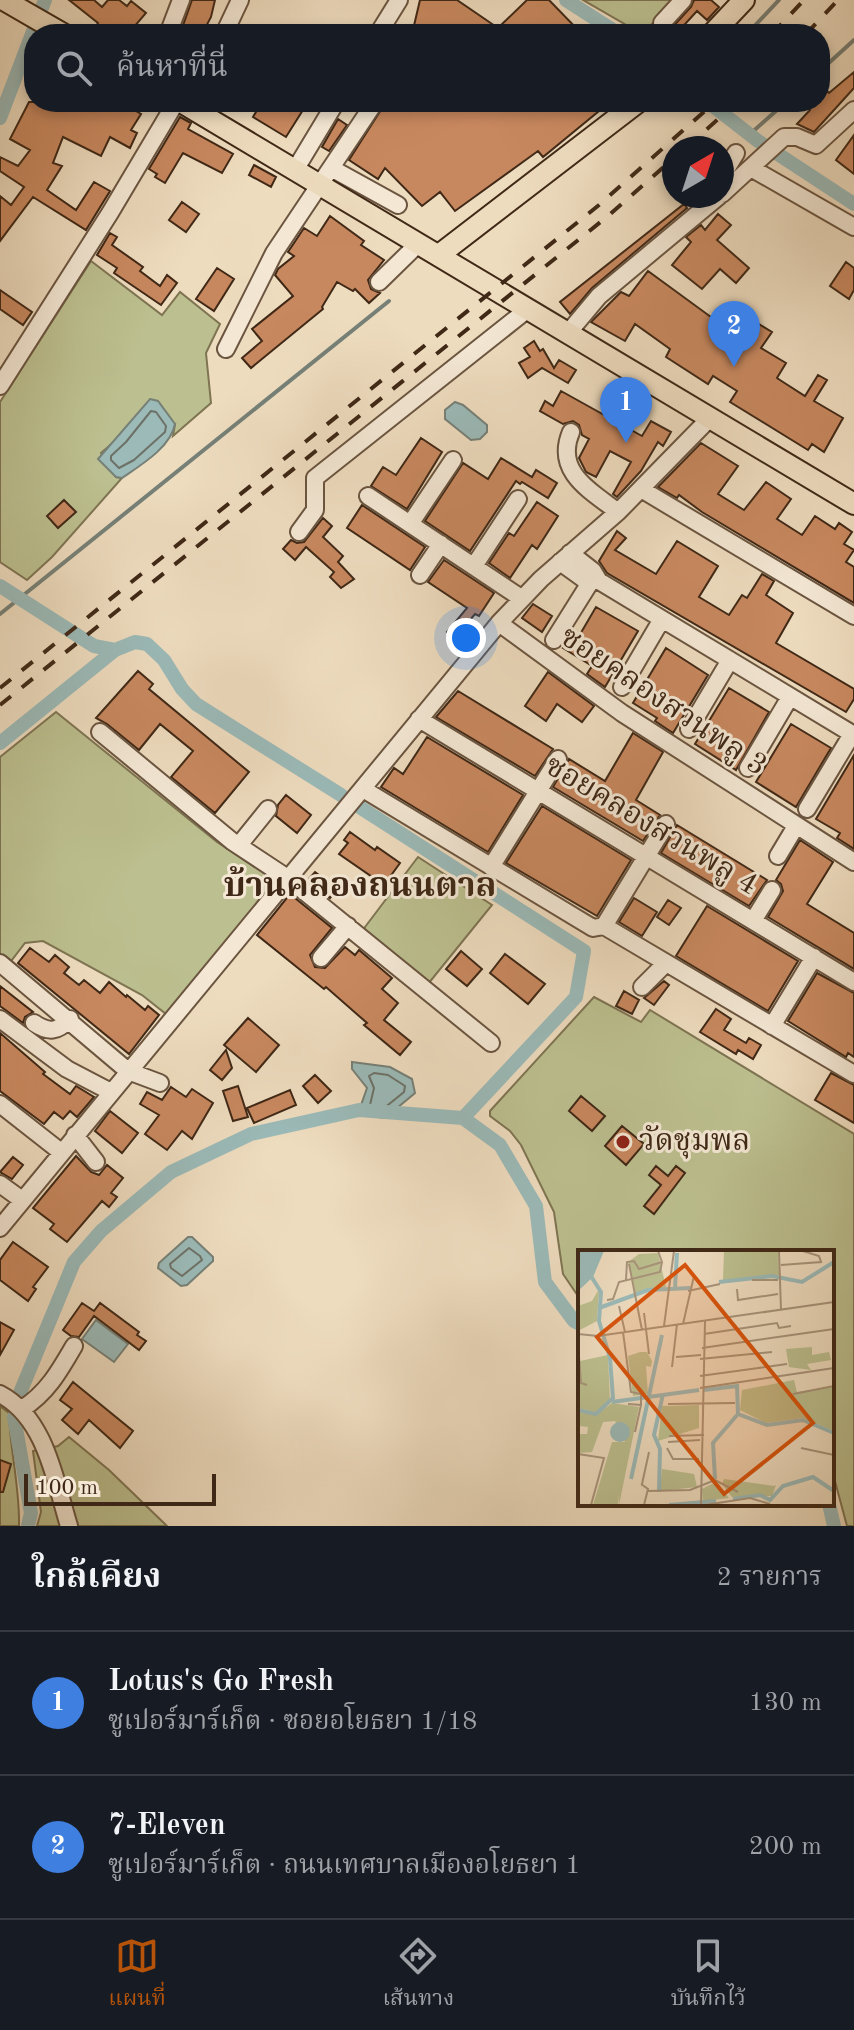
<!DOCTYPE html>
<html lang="th">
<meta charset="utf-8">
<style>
body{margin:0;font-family:"Old Standard TT","Noto Serif Thai",serif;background:#242831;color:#f1f3f6}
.compass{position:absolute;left:662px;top:136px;width:72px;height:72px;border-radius:50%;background:#171b24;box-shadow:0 4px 12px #0003;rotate:39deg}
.scale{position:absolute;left:24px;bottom:20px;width:192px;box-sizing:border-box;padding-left:8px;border:4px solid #3f2816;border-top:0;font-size:22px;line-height:28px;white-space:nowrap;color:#3f2816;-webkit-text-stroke:6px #f4e8d5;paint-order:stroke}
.you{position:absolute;left:466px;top:638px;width:28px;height:28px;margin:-20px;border:6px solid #fff;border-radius:50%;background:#1a73e8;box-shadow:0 0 0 12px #1a73e833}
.badge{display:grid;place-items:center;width:52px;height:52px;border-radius:50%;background:#b45309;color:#fff;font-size:26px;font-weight:700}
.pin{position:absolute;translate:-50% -66px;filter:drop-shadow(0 2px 4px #0008)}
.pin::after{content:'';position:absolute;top:42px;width:28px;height:24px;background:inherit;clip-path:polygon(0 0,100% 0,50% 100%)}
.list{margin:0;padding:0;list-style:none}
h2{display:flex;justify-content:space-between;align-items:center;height:104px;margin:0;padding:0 32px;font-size:34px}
h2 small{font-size:26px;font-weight:400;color:#9ea1a6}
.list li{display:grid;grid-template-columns:52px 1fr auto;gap:24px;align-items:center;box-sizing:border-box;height:144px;padding:0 32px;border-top:2px solid #363941}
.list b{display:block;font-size:30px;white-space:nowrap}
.list p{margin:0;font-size:26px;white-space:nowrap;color:#9ea1a6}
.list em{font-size:26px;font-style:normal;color:#9ea1a6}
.icon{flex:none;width:44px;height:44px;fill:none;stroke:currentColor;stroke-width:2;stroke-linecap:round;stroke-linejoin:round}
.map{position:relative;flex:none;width:854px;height:1526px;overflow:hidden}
.search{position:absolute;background:#171b24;box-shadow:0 4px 12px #0003;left:24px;right:24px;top:24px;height:88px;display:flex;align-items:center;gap:20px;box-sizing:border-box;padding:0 28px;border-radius:32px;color:#9ea1a6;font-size:30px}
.sheet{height:392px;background:#171b24}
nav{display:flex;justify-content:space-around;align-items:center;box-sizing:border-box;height:112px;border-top:2px solid #363941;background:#171b24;font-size:22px;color:#9ea1a6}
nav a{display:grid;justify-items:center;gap:4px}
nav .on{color:#b45309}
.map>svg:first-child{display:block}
.green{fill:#bcbf8f;stroke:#7e7452;stroke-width:2}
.water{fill:#9bbab8;stroke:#768077;stroke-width:2}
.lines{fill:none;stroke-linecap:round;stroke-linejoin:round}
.shore{stroke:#6d7167;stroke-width:2}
.stream{stroke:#768077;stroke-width:4}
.canal{stroke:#9bbab8;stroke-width:14}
.building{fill:#c8885f;stroke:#3f2816;stroke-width:2}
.minor-casing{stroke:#6b5540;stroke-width:20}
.major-casing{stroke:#3f2816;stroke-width:24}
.minor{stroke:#f4e8d5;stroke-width:16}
.major{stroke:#eedcbf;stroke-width:20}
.rail{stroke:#3f2816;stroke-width:4;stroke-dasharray:14 14;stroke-linecap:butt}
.poi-dot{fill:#8f2418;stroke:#f4e8d5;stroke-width:3}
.labels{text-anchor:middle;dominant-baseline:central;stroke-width:6;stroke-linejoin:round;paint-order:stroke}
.street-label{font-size:30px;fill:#3f2816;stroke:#f4e8d5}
.poi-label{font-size:30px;fill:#3f2816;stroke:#f4e8d5;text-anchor:start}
.quarter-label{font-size:34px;font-weight:bold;fill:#3f2816;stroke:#f4e8d5}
.inset-river{fill:none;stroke:#9bbab8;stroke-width:4}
.inset-road{fill:none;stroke:#a8947b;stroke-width:2}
.view{fill:#d7540d;fill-opacity:0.15;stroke:#d7540d;stroke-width:4}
.inset-edge{fill:none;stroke:#3f2816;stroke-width:4}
</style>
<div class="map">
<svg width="854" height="1526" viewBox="0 0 854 1526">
<rect width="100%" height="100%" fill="#eedcbf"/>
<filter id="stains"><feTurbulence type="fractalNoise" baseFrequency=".0025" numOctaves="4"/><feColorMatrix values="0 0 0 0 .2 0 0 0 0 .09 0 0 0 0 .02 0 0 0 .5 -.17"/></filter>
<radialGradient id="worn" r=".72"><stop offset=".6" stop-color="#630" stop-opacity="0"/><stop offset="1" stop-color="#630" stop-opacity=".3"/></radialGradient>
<!-- green -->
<path class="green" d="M583,0H676L642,34Z
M91,261L162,315L180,292L220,324L206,353L211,403L173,436L175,424L120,437L101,453L116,477L122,478L52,557L27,580L0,562V402Z
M56,712L217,842L276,881L166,1014L142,995L43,941L25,943L8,965L0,959V757Z
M418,857L492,905L428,984L362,931Z
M594,997L641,1022L650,1010L854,1134V1526H847L832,1470V1252H580V1299L563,1274L554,1212L521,1145L510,1131L490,1116V1111Z
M0,1406L9,1413C10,1451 20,1488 19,1526H0Z
M69,1437L109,1470L167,1526H37L41,1512L33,1451L58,1446Z"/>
<!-- water -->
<path class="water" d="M150,399L158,401L175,424C171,447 141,465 122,478L116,477L98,459Z
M455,402L463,405L487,425V432L480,439L471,440L445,419V410Z
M352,1062L390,1067L412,1079L415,1093L385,1118L364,1115L360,1108L367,1088L352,1069Z
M188,1237H192L213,1257V1261L187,1285L181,1286L158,1268L159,1263Z
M96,1320L128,1344L114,1362L82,1339Z"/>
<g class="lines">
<!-- shore -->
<path class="shore" d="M151,411L156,412L166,426L165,432L134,460L119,468L111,460V456L126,442Z
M374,1073L388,1075L405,1086L404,1092L383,1109L370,1105L374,1088L369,1076Z
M189,1248L200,1256L202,1260L182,1276L171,1268L170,1264Z"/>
<!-- stream -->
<path class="stream" d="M747,34L779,0
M820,71L854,40
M749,135L786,102
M0,614L389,301"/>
<!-- canal -->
<path class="canal" d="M566,0L619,34
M708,102L758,141L854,204
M0,118L45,0
M0,586L94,646L115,650L135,642L147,644L164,660L182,689L196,704L341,795
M0,743L115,650
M358,806L584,951L576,997L463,1118
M20,1393L74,1262L101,1231L171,1172L251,1134L359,1110L463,1118L500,1145L536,1206L545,1282L574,1321L580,1324
M14,1417L31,1513L28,1526
M829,1504L834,1526"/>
</g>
<!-- building -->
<path class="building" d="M69,0H94L102,7L108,0H119L127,6L131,1L146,13L128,34H122L112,26L107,34H91L98,23Z
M192,0H215L211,17L202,34H180Z
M420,0H457L498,28L527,0H549L582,34H412Z
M694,0H711L719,7L707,20L697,11L676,34H669L667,33L691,7Z
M854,72V88L814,132L797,124L810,110L808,108L813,102H820V94L825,89L829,93Z
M29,102H121L141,114L131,130L137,133L130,148L110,137L101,156L63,137L53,163L62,166L47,190L76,210L94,182L110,191L86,230L33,197L0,241V196L11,205L24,187L0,171V157L18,166L30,150L10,139Z
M262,102H308L286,137L253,117Z
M386,102H610L543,157L538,151L455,211L440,192L422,206L385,168L378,179L349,160Z
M180,117L191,123L188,129L233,154L222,173L183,153L165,183L155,177L157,174L149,169Z
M338,119L347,125L329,151L322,147Z
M854,135V174L836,160Z
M254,165L276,177L271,187L249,175Z
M182,202L199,214L186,232L169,220Z
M684,204L687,208L592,288L570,314L560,302Z
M718,214L731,225L717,240L749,268L736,283L720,269L702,289L672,265L691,242L686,237L701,225L705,230Z
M330,216L364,241L361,245L384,260L368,280L371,289L380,293L369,303L355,289L353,291L337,282L322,307L323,309L251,368L242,358L262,341L252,329L293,296L275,275L278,269L294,256L288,252L304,228L317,236Z
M110,233L117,237L112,245L143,267L140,271L160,286L167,275L177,283L161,305L114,273L117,268L97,255Z
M846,262L854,268V290L849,299L830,286Z
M217,268L234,279L214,311L196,299Z
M648,271L715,320L727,305L772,332L761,348L786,363L777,378L783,382L805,396L818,375L827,380L814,401L843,418L824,452L812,444L808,450L730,402L737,391L713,376L708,384L666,357L670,349L635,324L625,341L591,322L621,292L629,296Z
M0,290L32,312L23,325L0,309Z
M534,341L540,351L543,349L554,368L559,360L576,370L568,383L542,368L528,378L519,363L530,357L524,348Z
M561,391L642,436L651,421L671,432L663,446L658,442L641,471L617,497L613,494L631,462L610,451L596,477L586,472L579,458L589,439L582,435L579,425L573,421L563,424L540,411L545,401L553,406Z
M421,438L442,452L407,509L371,486L383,467L396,475Z
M701,443L738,466L718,494L744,510L766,482L791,499L777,519L802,535L815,516L835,529L839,523L852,532L844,544L854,550L846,562L854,567V603L702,512L679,495L677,498L658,487Z
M501,458L532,477L536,470L557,483L548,498L522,482L520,484L516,481L470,551L425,521L463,463L488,479Z
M64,500L76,512L58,528L47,516Z
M537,502L558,516L537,549L532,545L510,578L489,563L509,533L514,536Z
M362,505L425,547L410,570L347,528Z
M323,518L332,526L323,537L343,556L338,562L354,579L341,588L330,577L334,572L306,547L295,560L283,549L291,540L297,543L304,542Z
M617,531L626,538L615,550L656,574L677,541L718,566L699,597L729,615L742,595L747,598L762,574L774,581L766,595L793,613L776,643L854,689V699L846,712L607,573L599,561Z
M444,560L494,593L479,616L475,614L454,639L447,632L467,608L428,582Z
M533,604L552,616L542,632L522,618Z
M596,607L638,631L605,687L587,674L592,666L563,648L573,632L579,636Z
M666,648L708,675L673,733L655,721L657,718L633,703Z
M138,671L153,684L149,689L249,772L215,813L171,777L193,751L160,724L139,750L107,724L96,718Z
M548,672L594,706L582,722L557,704L546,721L525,706Z
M729,688L769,712L736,770L695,744Z
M458,691L553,749L535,776L436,717Z
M791,724L831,748L796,807L756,782Z
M633,733L663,752L636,800L660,815L643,841L553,787L569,759L605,781Z
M427,737L523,795L488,852L381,787L394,768L403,774Z
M854,755V849L837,838L840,833L816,819Z
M286,795L311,815L297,833L276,816L278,805Z
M542,806L631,860L597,916L506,863Z
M677,825L767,880L749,906L661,853Z
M350,832L375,850L377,847L400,863L384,885L339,854L348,843L344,840Z
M800,840L833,862L807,904L854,933V969L768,917L783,891L781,884L776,880Z
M315,872L337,889L330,898L308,880Z
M290,894L332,928L310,955L315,967L325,968L345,947L355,955L359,950L392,978L382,989L398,1003L384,1020L411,1042L400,1055L364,1025L367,1023L326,987L324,989L257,935Z
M634,898L657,912L642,936L619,922Z
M668,900L681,908L669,925L657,917Z
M707,906L798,961L768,1011L676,956Z
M30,948L49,962L55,955L69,967L64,973L79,985L84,980L100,993L109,982L126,997L127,995L145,1010L148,1006L159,1015L129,1054L18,963Z
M461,951L482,969L467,986L446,969Z
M505,954L545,984L528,1004L490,973Z
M817,973L854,993V1057L848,1053L846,1057L788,1021Z
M664,981L669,985L654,1005L644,998Z
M0,986L33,1012L25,1017L23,1023L0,1006Z
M624,991L639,1000L632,1014L616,1006Z
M716,1009L731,1019L724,1030L746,1043L749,1038L761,1045L753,1059L738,1050L736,1054L700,1032Z
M248,1018L279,1045L256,1072L224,1045Z
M0,1033L45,1072L43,1074L70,1094L76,1086L94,1097L77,1117L70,1111L63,1119L54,1112L44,1124L0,1091Z
M226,1050L232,1068L222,1080L210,1070Z
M831,1073L854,1085V1123L815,1100Z
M315,1075L331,1091L318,1103L303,1086Z
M238,1086L248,1117L233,1121L223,1091Z
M171,1087L186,1097L192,1089L213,1103L192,1139L182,1131L167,1150L145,1134L159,1115L140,1104L147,1092L162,1100Z
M290,1090L296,1105L254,1123L247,1108Z
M581,1096L605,1116L592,1131L569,1111Z
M110,1111L138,1133L122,1153L95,1131Z
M622,1126L644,1144L626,1165L605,1146Z
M76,1156L91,1172L99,1175L107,1165L123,1178L111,1193L117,1197L109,1207L102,1201L67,1242L50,1229L54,1224L33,1208Z
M13,1157L23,1165L12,1179L0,1172Z
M656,1166L668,1176L676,1166L685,1173L654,1214L644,1206L661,1185L649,1175Z
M13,1242L48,1267L33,1287L36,1289L28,1301L0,1280V1260Z
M82,1303L94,1311L100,1303L139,1332L137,1335L146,1341L139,1350L94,1316L79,1337L71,1336L63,1330Z
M0,1322L14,1330L0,1355Z
M73,1382L133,1431L120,1448L89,1420L78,1434L62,1420L72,1409L60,1400Z
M0,1460L11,1464L3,1492H0Z"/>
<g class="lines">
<defs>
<path id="minor" d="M662,23L683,0
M168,34L181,0
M224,34L240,0
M378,34L399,0
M331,168L398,205
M751,168L854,227
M295,170L336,102
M722,176L736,153
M722,194L784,137H797L816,145L854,110
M379,282L419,243
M568,333L599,296L719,196
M226,349L274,253L375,102
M0,386L110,213L176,102
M571,432C554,472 591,491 618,512
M641,489L854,616
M368,496L521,598
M410,524L453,460
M299,532L315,510V478L528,309
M570,553L593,571L599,581
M560,562L585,580L599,581L854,735
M474,566L518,499
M420,575L441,544
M499,623L622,713L854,862
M554,640L591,581
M622,687L662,619
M419,719L854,982
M689,729L730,660
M100,732L233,842L289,879L491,1043
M748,768L790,697
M363,789L593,928L604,926L854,1074
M807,809L852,734
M239,845L268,809
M778,856L796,826
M491,867L558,759
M753,921L772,890
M604,926L666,824
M321,958L348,926
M0,963L128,1071L160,1083
M642,987L666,963
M0,1019L67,1069L111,1092
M34,1023C49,1033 57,1032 70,1019
M772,1026L814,957
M0,1104L61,1152
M75,1135L96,1162
M0,1184L22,1200
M0,1228L499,623L541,579L618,512L710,418
M0,1394C46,1418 55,1481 69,1526
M22,1409C47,1393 59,1372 74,1346"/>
<path id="major" d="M4,0L63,34
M712,34L744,0
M181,102L854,504
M439,255L638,102"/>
</defs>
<!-- minor casing -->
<use href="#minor" class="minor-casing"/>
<!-- major casing -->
<use href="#major" class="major-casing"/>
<!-- minor -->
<use href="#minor" class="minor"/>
<!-- major -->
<use href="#major" class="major"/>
<!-- rail -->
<path class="rail" d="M772,34L804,0
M806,34L838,0
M686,148L737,102
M0,688L599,205L715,102
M0,705L608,216L674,158"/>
</g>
<!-- markers -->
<circle class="poi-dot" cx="623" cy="1142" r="8"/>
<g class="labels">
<!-- street labels -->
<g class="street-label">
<text transform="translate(663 702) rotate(34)">ซอยคลองสวนพลู 3</text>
<text transform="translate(651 826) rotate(31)">ซอยคลองสวนพลู 4</text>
</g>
<!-- poi labels -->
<g class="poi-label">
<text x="639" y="1142">วัดชุมพล</text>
</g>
<!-- quarter labels -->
<g class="quarter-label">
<text x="360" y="887">บ้านคลองถนนตาล</text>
</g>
</g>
<!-- overview -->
<g transform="translate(578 1250)">
<rect width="256" height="256" fill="#eedcbf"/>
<path d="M146,1H200L201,25L145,30ZM80,3L88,37L58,45L50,12L61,4ZM21,39L19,71L0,81V56L14,51ZM234,97V105L251,102L253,110L229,114L233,120L211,117L208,99ZM62,102H69L74,111L73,117L68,116L70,144L55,146L50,106ZM30,105L32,152L18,162L0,158L2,111ZM216,130L219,142L256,137V181L225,168L188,173L162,160L164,140ZM34,153L61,157L41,255L40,245V255H15L34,192H47L37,171L25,172L14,202L0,203V184H9L10,177L1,176L0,161L18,165ZM121,155V178L80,191L84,156ZM84,219L116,224L119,237L82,241ZM146,229L196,236L198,235L194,246L154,247L144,234ZM138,232L151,248L125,251L124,239Z" fill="#bcbf8f"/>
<path d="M0,1H26L15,27L0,41ZM32 182a10 10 0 1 1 20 0a10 10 0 1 1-20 0Z" fill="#9bbab8"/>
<path class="inset-river" d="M141,32L194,26L224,32L256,12M97,38L99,3M21,58L70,40L113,38M126,140L159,136L160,164M34,152L121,140M0,160L18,164L35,148L32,108L21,71L23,42L11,23M53,229L84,85M137,229L135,193L160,164L189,175L225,170L256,183M81,242L82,199L76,185L85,144M155,249L182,245L192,250L205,236L235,227L256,241M91,255L138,251"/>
<path class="inset-road" d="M201,1L203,60M51,14L64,80M203,15L243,12L241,6L225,1M48,30L49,12L56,11L61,19L84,12L80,1M174,30H200M159,39L160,50L200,44M110,41L142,34M29,50L35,49L41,32L82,22L84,12M41,56L47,82M66,63L71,104M105,74L116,26M86,76L96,1M45,82L53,142L63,144V155M0,84L20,86L256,52M126,84L199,73L201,78L213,76M0,93L3,133L9,135M124,98L256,79M98,107L123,105M122,109L194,102M94,117L99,74M122,126L209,114M122,138L256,118M215,144L256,136M50,154L63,155L57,182M90,154L157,153M91,186L126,185M90,192L122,190M89,198L95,209H121M223,198L256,205M0,204L26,208L13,255M63,234L70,239L66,255M64,234L71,202M70,241L112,240L137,230L160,242M123,255L127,71M127,255L172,248L192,254"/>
<path class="view" d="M107,15L235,173L146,244L19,87Z"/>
<rect width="256" height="256" class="inset-edge"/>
</g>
<rect width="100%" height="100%" filter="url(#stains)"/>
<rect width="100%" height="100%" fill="url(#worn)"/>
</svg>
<svg class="compass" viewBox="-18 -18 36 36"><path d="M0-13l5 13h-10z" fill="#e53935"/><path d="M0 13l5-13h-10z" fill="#9ea1a6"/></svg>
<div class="scale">100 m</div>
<div class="you"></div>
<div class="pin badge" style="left:626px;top:443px;background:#3f7fe0">1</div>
<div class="pin badge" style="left:734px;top:367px;background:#3f7fe0">2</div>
<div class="search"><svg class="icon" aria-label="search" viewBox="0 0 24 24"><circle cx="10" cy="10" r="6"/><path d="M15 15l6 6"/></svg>ค้นหาที่นี่</div>
</div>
<section class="sheet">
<h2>ใกล้เคียง<small>2 รายการ</small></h2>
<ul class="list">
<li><span class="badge" style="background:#3f7fe0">1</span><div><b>Lotus's Go Fresh</b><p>ซูเปอร์มาร์เก็ต · ซอยอโยธยา 1/18</p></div><em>130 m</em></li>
<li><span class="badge" style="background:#3f7fe0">2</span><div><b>7-Eleven</b><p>ซูเปอร์มาร์เก็ต · ถนนเทศบาลเมืองอโยธยา 1</p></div><em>200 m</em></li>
</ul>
</section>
<nav>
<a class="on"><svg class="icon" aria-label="map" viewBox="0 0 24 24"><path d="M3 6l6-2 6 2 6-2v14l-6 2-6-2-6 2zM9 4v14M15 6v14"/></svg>แผนที่</a>
<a><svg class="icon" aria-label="directions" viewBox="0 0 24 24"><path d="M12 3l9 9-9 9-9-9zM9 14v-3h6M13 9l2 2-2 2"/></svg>เส้นทาง</a>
<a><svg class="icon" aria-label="saved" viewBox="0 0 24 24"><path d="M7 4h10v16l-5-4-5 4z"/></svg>บันทึกไว้</a>
</nav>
